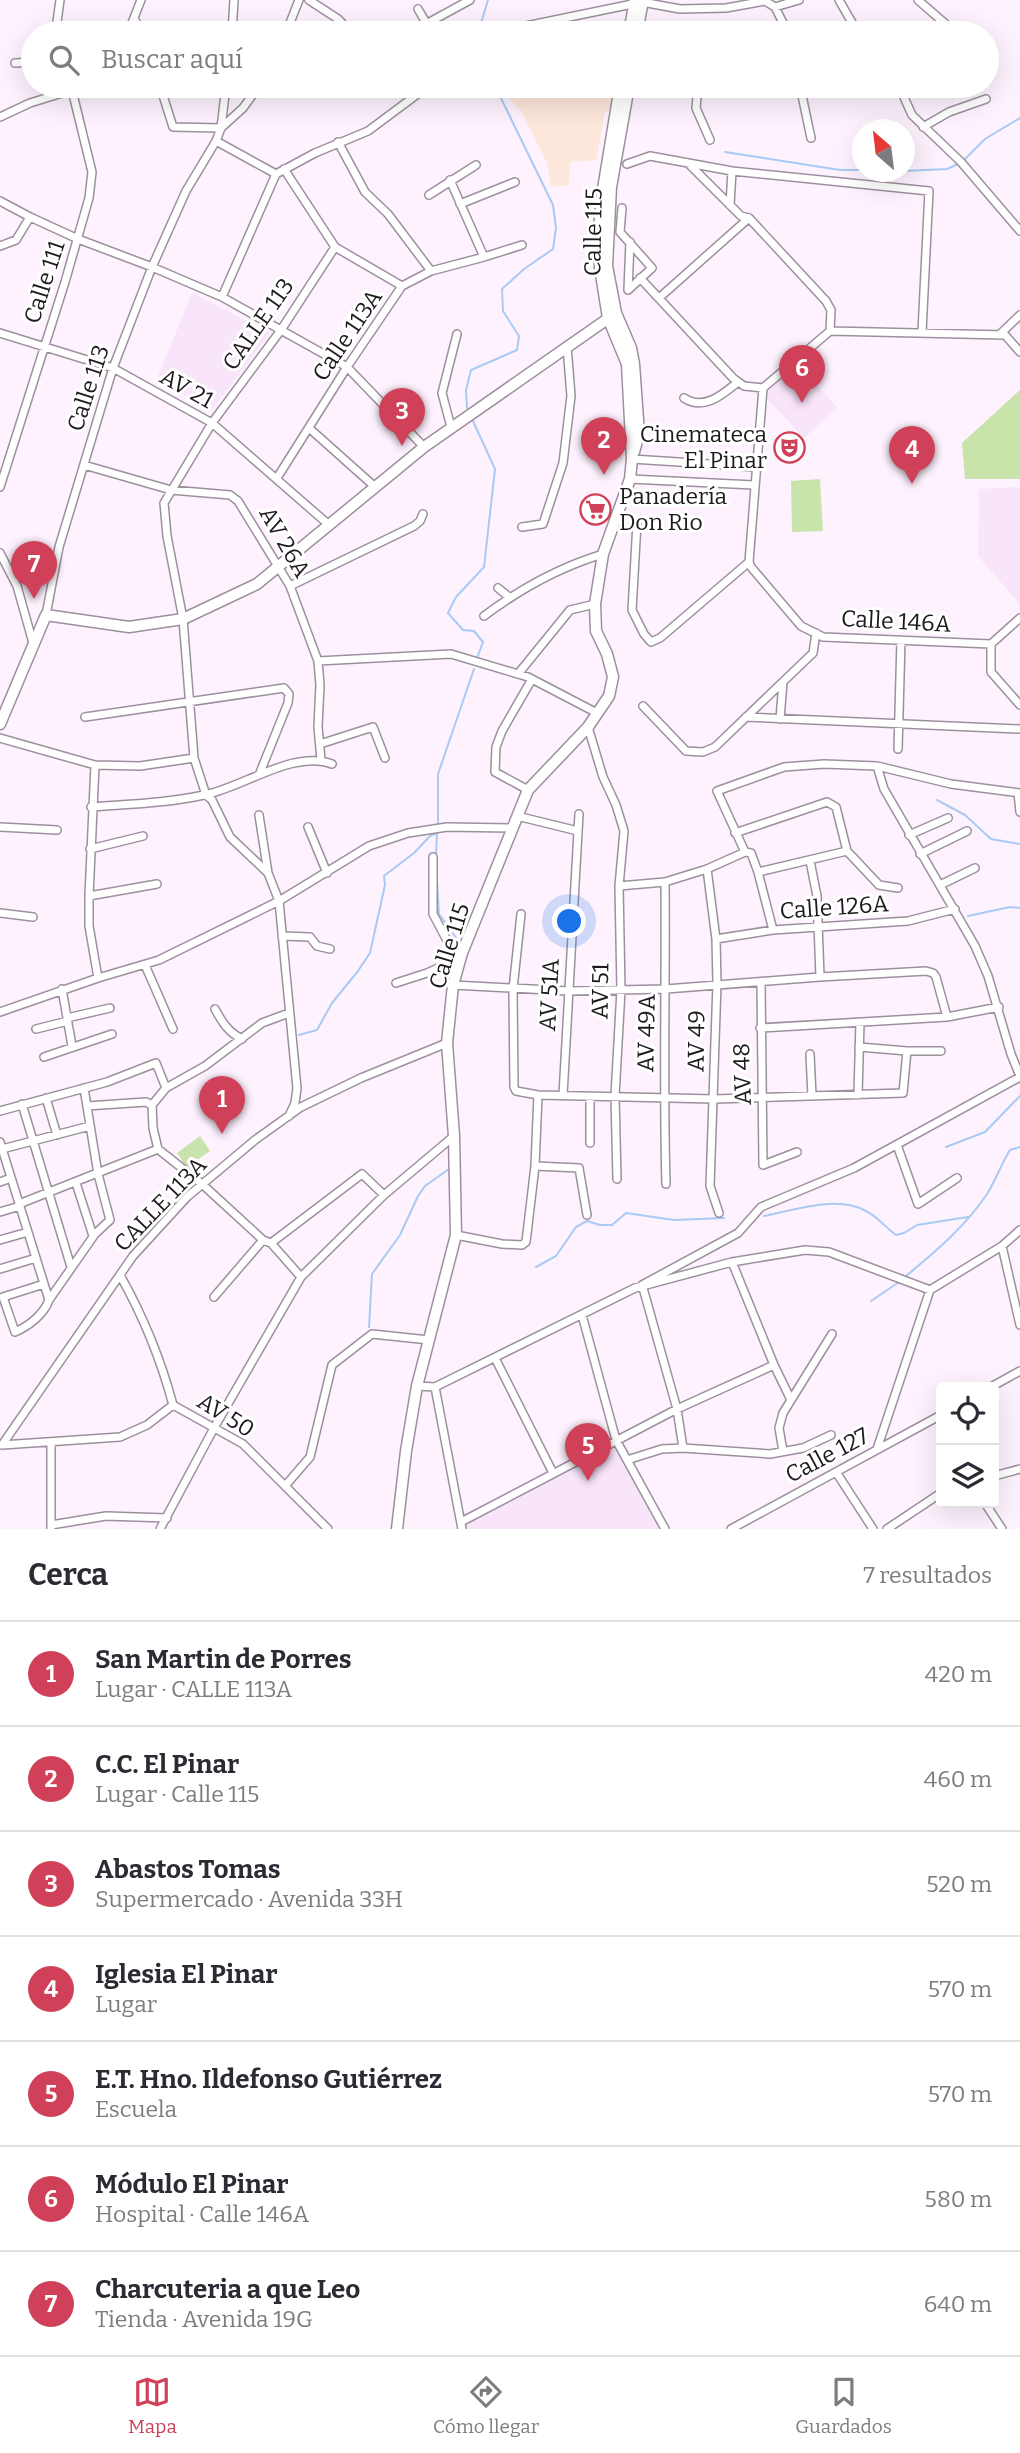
<!DOCTYPE html>
<html lang="es">
<meta charset="utf-8">
<style>
body{margin:0;font-family:Bitter,serif;background:#f2f2f3;color:#2b2b33}
.controls{position:absolute;right:21px;bottom:21px;display:grid;overflow:hidden;border-radius:7px;box-shadow:0 7px 28px #0002}
.controls button{width:63px;height:63px;display:grid;place-items:center;padding:0;border:0;border-bottom:2px solid #e1e1e2;background:#fff;color:#2b2b33;font:35px sans-serif}
.compass{position:absolute;left:852px;top:119px;width:63px;height:63px;border-radius:50%;background:#fff;box-shadow:0 7px 28px #0002;rotate:332deg}
.you{position:absolute;left:570px;top:922px;width:24px;height:24px;margin:-18px;border:5px solid #fff;border-radius:50%;background:#1a73e8;box-shadow:0 0 0 10px #1a73e833}
.badge{display:grid;place-items:center;width:46px;height:46px;border-radius:50%;background:#d04058;color:#fff;font-size:23px;font-weight:700}
.pin{position:absolute;translate:-50% -58px;filter:drop-shadow(0 2px 4px #0008)}
.pin::after{content:'';position:absolute;top:37px;width:24px;height:21px;background:inherit;clip-path:polygon(0 0,100% 0,50% 100%)}
.list{margin:0;padding:0;list-style:none}
h2{display:flex;justify-content:space-between;align-items:center;height:91px;margin:0;padding:0 28px;font-size:30px}
h2 small{font-size:23px;font-weight:400;color:#7c7c81}
.list li{display:grid;grid-template-columns:46px 1fr auto;gap:21px;align-items:center;box-sizing:border-box;height:105px;padding:0 28px;border-top:2px solid #e1e1e2}
.list b{display:block;font-size:26px;white-space:nowrap}
.list p{margin:0;font-size:23px;white-space:nowrap;color:#7c7c81}
.list em{font-size:23px;font-style:normal;color:#7c7c81}
.icon{flex:none;width:38px;height:38px;fill:none;stroke:currentColor;stroke-width:2;stroke-linecap:round;stroke-linejoin:round}
.map{position:relative;flex:none;width:1020px;height:1529px;overflow:hidden}
.search{position:absolute;background:#fff;box-shadow:0 7px 28px #0002;left:21px;right:21px;top:21px;height:77px;display:flex;align-items:center;gap:18px;box-sizing:border-box;padding:0 24px;border-radius:38px;color:#7c7c81;font-size:26px}
.sheet{height:826px;background:#fff}
nav{display:flex;justify-content:space-around;align-items:center;box-sizing:border-box;height:98px;border-top:2px solid #e1e1e2;background:#fff;font-size:19px;color:#7c7c81}
nav a{display:grid;justify-items:center;gap:4px}
nav .on{color:#d04058}
.map>svg:first-child{display:block}
.industrial{fill:#fee7db}
.built{fill:#f9e5fa}
.green{fill:#c8e4aa}
.lines{fill:none;stroke-linecap:round;stroke-linejoin:round}
.stream{stroke:#a8caf4;stroke-width:2}
.street-casing{stroke:#9d909e;stroke-width:10}
.secondary-casing{stroke:#9d909e;stroke-width:13}
.street{stroke:#fff;stroke-width:7}
.secondary{stroke:#fff;stroke-width:10}
.labels{text-anchor:middle;dominant-baseline:central;stroke-width:6;stroke-linejoin:round;paint-order:stroke}
.street-label{font-size:23px;fill:#1e191e;stroke:#fff}
.poi-label{font-size:23px;fill:#1e191e;stroke:#fff;text-anchor:end}
</style>
<div class="map">
<svg width="1020" height="1529" viewBox="0 0 1020 1529">
<rect width="100%" height="100%" fill="#fdf2fe"/>
<!-- industrial -->
<path class="industrial" d="M519,86H616L611,111L605,112L596,160L570,162L569,185L551,187L547,163L521,111L509,98L507,87Z"/>
<!-- built -->
<path class="built" d="M192,293L270,333L212,410L156,381Z
M796,363L838,408L804,438L766,398V390Z
M1020,487V604L978,556L979,489Z
M616,1440L665,1529H462L461,1522Z"/>
<!-- green -->
<path class="green" d="M1020,390V479H965L962,443Z
M820,479L823,531L792,532L791,481Z
M200,1136L210,1151L187,1167L177,1153Z"/>
<g class="lines">
<!-- stream -->
<path class="stream" d="M478,33L488,0
M725,152L840,170H862
M963,161L985,139L1020,118
M904,171L947,169L958,164
M467,408L466,390L471,370L517,350L519,336L503,311L502,289L524,269L553,249L556,228L553,205L496,88
M472,419L495,469L484,567L456,597L448,613L463,630L474,631L483,642L477,658
M937,800L965,815L991,839L1019,844
M438,824V774L474,669
M436,864L439,914L457,939
M968,916L1010,907L1020,908
M299,1035L317,1030L332,1003L358,971L370,953L385,885L384,876L414,853L430,836L437,833L436,855
M946,1147L985,1132L1020,1096
M764,1216C794,1210 837,1195 866,1211C878,1217 885,1227 896,1235L904,1233L917,1225L968,1217
M536,1267L556,1256L576,1227L587,1221L600,1225H612L626,1213L674,1220L724,1218
M906,1276C935,1252 966,1226 987,1194C996,1180 1001,1164 1010,1150L1020,1147
M871,1301L899,1282
M369,1327L372,1274L400,1235L418,1196L425,1186L449,1169"/>
<defs>
<path id="street" d="M309,0L338,19L352,33
M839,0L858,33
M918,0L956,33
M775,7L799,0
M418,9L432,33
M134,18L142,33
M426,24L470,0
M60,33L57,22L60,0
M128,33L141,0
M232,33L234,0
M286,33L299,0
M492,33L642,2L680,9L726,8L765,1L775,7L788,33
M15,63L33,62
M160,86L173,127L221,128L226,86
M411,86L419,93
M698,86L696,108L710,140
M800,86L811,138
M899,86L912,115L961,162L1020,231
M0,117L30,103L72,90
M923,127L949,112L986,99
M216,141L276,174
M338,142L365,192L388,214L431,271
M688,163L741,216L749,218L826,301L831,310L830,331
M627,164L650,156L732,171L929,191L922,332
M284,169L335,247L402,286
M429,195L476,165
M0,201L30,217L78,239L152,267L222,297L347,367L424,447
M460,204L515,182
M730,205L732,171
M622,208L620,232L652,268L628,290L630,242
M0,246L16,240L30,217
M484,257L522,245
M640,278L733,378L744,386L763,388
M222,297L276,174L315,153L368,131L419,93L448,86
M659,298L749,218
M0,333L113,368L212,423L328,524
M999,335L1020,315
M1020,352L1005,335L830,331L763,388L749,562L751,567L801,626L823,637L991,644L1020,618
M684,398C704,411 722,395 738,382
M451,427L442,393L457,334
M309,428L374,486
M632,459L756,467
M84,465L171,490L230,495L238,501L290,586L318,661L320,685L318,727L321,760
M277,478L347,367L402,286L431,271L484,257L450,180
M630,479L754,485
M0,487L65,282L89,198L92,172L71,86
M637,523L632,610L644,634L651,642L660,638L749,562
M522,527L543,524L563,463L571,396L567,346
M0,553L17,586L33,643
M290,586L414,526L420,521L423,514
M498,588L509,597
M46,615L59,547L113,368L152,267L186,191L216,141L221,128L243,108L259,86
M484,616C520,589 560,567 603,554
M991,644V672L1020,705
M318,661L451,654L528,677L597,713
M518,674L570,610L595,604
M643,706L686,751L703,752L715,747L813,653L816,633
M85,717L284,688L289,694L288,703L259,775
M746,717L1020,729
M780,719L783,682
M588,727L603,777L616,805L624,831L619,886L621,990L615,1096L617,1179
M0,738L95,765L140,766L194,758
M320,744L373,727L385,758
M898,749L901,640
M95,765L89,896V926L98,978
M877,766L884,789L975,946L988,976L1011,1054L1020,1076
M528,790L495,772L496,747L502,731L532,679
M1018,793L1020,812
M91,807C129,804 167,803 204,795C242,788 294,749 332,764
M259,815L268,873
M517,816L578,831
M0,827L57,830
M308,827L327,873
M735,833L827,802L836,807L847,851L879,885L898,888
M909,835L948,818
M90,849L143,836
M920,854L967,831
M433,857V914L459,963
M810,861L817,896L820,977
M707,869L716,939L717,984L710,1186L719,1213
M758,872L847,851
M665,882C666,983 663,1083 666,1184
M940,885L975,868
M619,886L665,882L707,869L745,852
M89,896L157,884
M0,913L33,917
M521,914L513,989L514,1087L516,1091L538,1095L714,1099L903,1093L907,1051
M773,930L758,872L751,853L745,852L717,791L784,767L824,764L877,766L951,784L1020,793
M282,936L310,937L317,946L330,949
M716,939L773,930L908,921L955,909
M145,965L173,1029
M761,982L763,1165L797,1152
M396,983L427,973L458,959
M453,985L568,991L666,989L820,977L926,971L933,973L936,977L947,1017
M62,989L72,1046
M215,1009C222,1022 228,1032 242,1039
M0,1012L98,978L159,960L279,901L369,846L408,833L447,827L512,828
M289,1013L262,1023L205,1066L166,1088L152,1105L153,1128L158,1149L202,1184L263,1240L271,1243L301,1277
M67,1018L110,1008
M760,1028L947,1017L999,1007
M36,1029L68,1021
M859,1047L907,1051H941
M810,1054L812,1096
M44,1057L112,1034
M563,1095L579,814
M858,1095L860,1022
M590,1097V1143
M46,1098L57,1135
M22,1104L71,1267
M87,1106L146,1102L152,1105
M0,1111L107,1082L156,1063L166,1088
M289,1116L295,1103L297,1088L279,901L268,873L230,837L212,800L206,795L194,758L183,619L167,536L164,503L212,423L281,330L335,247
M0,1142L49,1300L95,1234L110,1220L98,1174L84,1088
M897,1145L918,1204L957,1178
M2,1149L90,1126
M535,1166L579,1168L587,1215
M0,1182L11,1178
M76,1183L93,1236
M19,1204L158,1149
M0,1212L20,1206
M456,1235L502,1244L522,1245L526,1242L535,1166L538,1095
M0,1240L28,1232
M271,1243L362,1174L384,1195
M1002,1246L1020,1325
M732,1262L774,1365L791,1400
M0,1269L36,1258
M120,1275C143,1316 161,1360 173,1405
M44,1284L3,1297L15,1332C29,1326 44,1314 49,1300
M642,1285L738,1233L761,1207L854,1168L1020,1077
M643,1288L677,1409L683,1448
M214,1297L263,1240
M582,1315L616,1440L665,1529
M495,1358L553,1473
M417,1386L435,1387L635,1288L732,1262L805,1250L829,1252L930,1290L1002,1246L1020,1230
M435,1387L462,1529
M991,1387L1020,1371
M2,1445L133,1256L187,1197L255,1140L301,1107L361,1078L447,1043
M2,1445L120,1437L147,1425L173,1405L243,1444L328,1529
M877,1449L930,1290
M783,1451L779,1428L783,1413L832,1334
M627,1460L662,1449L683,1448L770,1454L803,1448L831,1435
M836,1472L873,1529
M994,1476L1020,1469
M285,1486L310,1457L332,1365L372,1334L429,1340
M985,1503L1002,1529
M461,1522L677,1409L774,1365
M51,1525L106,1516L167,1518
M51,1529V1442
M160,1529L214,1428L301,1277L384,1195L454,1136
M731,1529L941,1415
M887,1529L941,1493"/>
<path id="secondary" d="M629,33L635,0
M637,33L643,0
M629,86L611,187L607,266L616,313L631,348L634,364L639,434L634,452
M0,724L46,615L129,627L183,619L257,584L424,447L616,313
M397,1529L406,1451L417,1386L456,1235L454,1136L447,1043L453,985L462,953L528,790L588,727L609,696L613,677L607,654L596,631L595,604L603,554L630,479L632,459L627,364L608,318L600,268L599,229L603,189L620,86"/>
</defs>
<!-- street casing -->
<use href="#street" class="street-casing"/>
<!-- secondary casing -->
<use href="#secondary" class="secondary-casing"/>
<!-- street -->
<use href="#street" class="street"/>
<!-- secondary -->
<use href="#secondary" class="secondary"/>
</g>
<!-- icons -->
<defs>
<symbol id="theatre-ring" viewBox="-11 -11 22 22"><circle r="9.5" fill="#fff" stroke="#d04058" stroke-width="1.5"/><path d="M-5-5.5Q0-4 5-5.5V0Q5 5 0 6Q-5 5-5 0ZM-3.3-2.5H-1v1.5H-3.3ZM1-2.5H3.3v1.5H1ZM-2.8 1Q0 5.5 2.8 1Z" fill="#d04058"/></symbol>
<symbol id="supermarket-ring" viewBox="-11 -11 22 22"><circle r="9.5" fill="#fff" stroke="#d04058" stroke-width="1.5"/><path d="M-6-5.5h2.5l.6 2H6L4.5 2H-2.5L-4.4-4H-6ZM-1.5 3.2a1.3 1.3 0 1 0 .1 0ZM3 3.2a1.3 1.3 0 1 0 .1 0Z" fill="#d04058"/></symbol>
</defs>
<g fill-rule="evenodd">
<use href="#theatre-ring" x="772" y="430" width="35" height="35"/>
<use href="#supermarket-ring" x="578" y="492" width="35" height="35"/>
</g>
<g class="labels">
<!-- street labels -->
<g class="street-label">
<text transform="translate(593 232) rotate(-89)">Calle 115</text>
<text transform="translate(44 282) rotate(-72)">Calle 111</text>
<text transform="translate(258 324) rotate(-55)">CALLE 113</text>
<text transform="translate(347 335) rotate(-56)">Calle 113A</text>
<text transform="translate(88 388) rotate(-72)">Calle 113</text>
<text transform="translate(187 388) rotate(29)">AV 21</text>
<text transform="translate(285 542) rotate(60)">AV 26A</text>
<text transform="translate(896 621) rotate(3)">Calle 146A</text>
<text transform="translate(834 907) rotate(-4)">Calle 126A</text>
<text transform="translate(449 946) rotate(-73)">Calle 115</text>
<text transform="translate(600 991) rotate(-89)">AV 51</text>
<text transform="translate(549 995) rotate(-87)">AV 51A</text>
<text transform="translate(646 1033) rotate(-89)">AV 49A</text>
<text transform="translate(696 1041) rotate(-89)">AV 49</text>
<text transform="translate(742 1074) rotate(-92)">AV 48</text>
<text transform="translate(160 1204) rotate(-46)">CALLE 113A</text>
<text transform="translate(226 1415) rotate(32)">AV 50</text>
<text transform="translate(827 1455) rotate(-28)">Calle 127</text>
</g>
<!-- poi labels -->
<g class="poi-label">
<text x="767" y="434">Cinemateca<tspan x="767" dy="26">El Pinar</tspan></text>
<text x="619" y="496" text-anchor="start">Panadería<tspan x="619" dy="26">Don Rio</tspan></text>
</g>
</g>
</svg>
<div class="controls">
<button><svg class="icon" aria-label="locate" viewBox="0 0 24 24"><circle cx="12" cy="12" r="6"/><path d="M12 2v4M12 18v4M2 12h4M18 12h4"/></svg></button>
<button><svg class="icon" aria-label="layers" viewBox="0 0 24 24"><path d="M12 4l9 5-9 5-9-5zM3 14l9 5 9-5"/></svg></button>
</div>
<svg class="compass" viewBox="-18 -18 36 36"><path d="M0-13l5 13h-10z" fill="#e53935"/><path d="M0 13l5-13h-10z" fill="#7c7c81"/></svg>
<div class="you"></div>
<div class="pin badge" style="left:222px;top:1134px">1</div>
<div class="pin badge" style="left:604px;top:475px">2</div>
<div class="pin badge" style="left:402px;top:446px">3</div>
<div class="pin badge" style="left:912px;top:484px">4</div>
<div class="pin badge" style="left:588px;top:1481px">5</div>
<div class="pin badge" style="left:802px;top:403px">6</div>
<div class="pin badge" style="left:34px;top:599px">7</div>
<div class="search"><svg class="icon" aria-label="search" viewBox="0 0 24 24"><circle cx="10" cy="10" r="6"/><path d="M15 15l6 6"/></svg>Buscar aquí</div>
</div>
<section class="sheet">
<h2>Cerca<small>7 resultados</small></h2>
<ul class="list">
<li><span class="badge">1</span><div><b>San Martin de Porres</b><p>Lugar · CALLE 113A</p></div><em>420 m</em></li>
<li><span class="badge">2</span><div><b>C.C. El Pinar</b><p>Lugar · Calle 115</p></div><em>460 m</em></li>
<li><span class="badge">3</span><div><b>Abastos Tomas</b><p>Supermercado · Avenida 33H</p></div><em>520 m</em></li>
<li><span class="badge">4</span><div><b>Iglesia El Pinar</b><p>Lugar</p></div><em>570 m</em></li>
<li><span class="badge">5</span><div><b>E.T. Hno. Ildefonso Gutiérrez</b><p>Escuela</p></div><em>570 m</em></li>
<li><span class="badge">6</span><div><b>Módulo El Pinar</b><p>Hospital · Calle 146A</p></div><em>580 m</em></li>
<li><span class="badge">7</span><div><b>Charcuteria a que Leo</b><p>Tienda · Avenida 19G</p></div><em>640 m</em></li>
</ul>
</section>
<nav>
<a class="on"><svg class="icon" aria-label="map" viewBox="0 0 24 24"><path d="M3 6l6-2 6 2 6-2v14l-6 2-6-2-6 2zM9 4v14M15 6v14"/></svg>Mapa</a>
<a><svg class="icon" aria-label="directions" viewBox="0 0 24 24"><path d="M12 3l9 9-9 9-9-9zM9 14v-3h6M13 9l2 2-2 2"/></svg>Cómo llegar</a>
<a><svg class="icon" aria-label="saved" viewBox="0 0 24 24"><path d="M7 4h10v16l-5-4-5 4z"/></svg>Guardados</a>
</nav>
